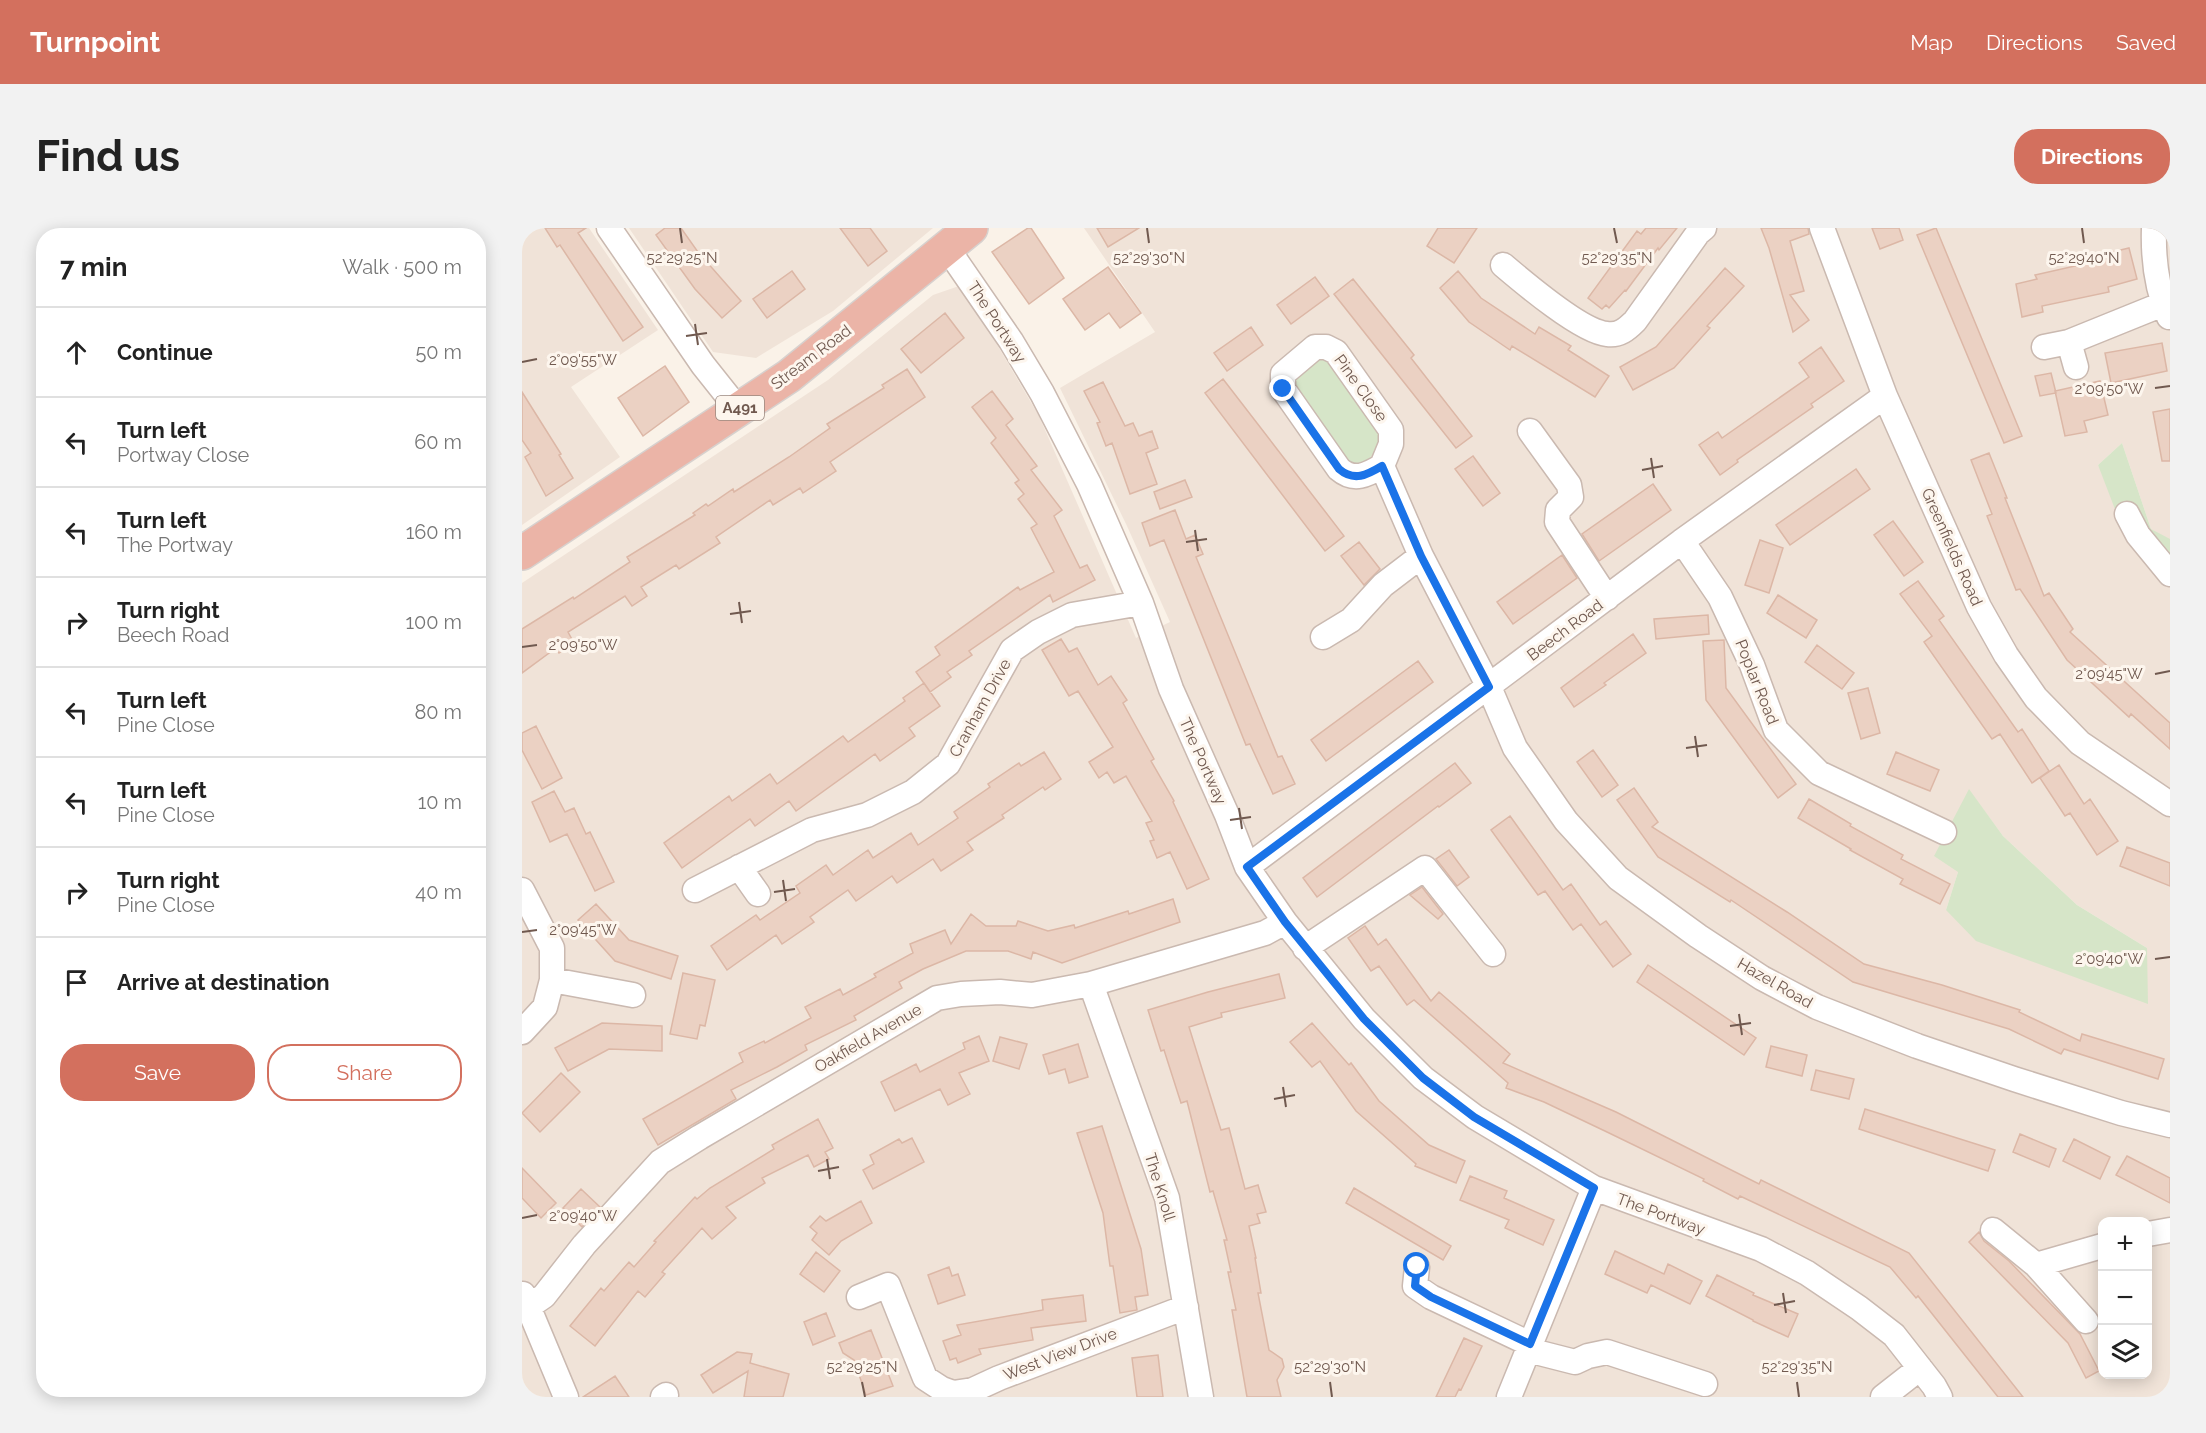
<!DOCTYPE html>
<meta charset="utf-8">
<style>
body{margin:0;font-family:Raleway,sans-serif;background:#f2f2f2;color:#222}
.controls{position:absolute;right:18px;bottom:18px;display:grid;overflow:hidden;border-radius:12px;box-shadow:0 3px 15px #0003}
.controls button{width:54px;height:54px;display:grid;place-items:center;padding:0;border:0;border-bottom:2px solid #e0e0e0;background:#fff;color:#222;font:30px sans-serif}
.stop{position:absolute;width:18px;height:18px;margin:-14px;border:4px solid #1a73e8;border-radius:50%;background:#fff}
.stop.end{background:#1a73e8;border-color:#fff;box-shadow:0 2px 6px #0008}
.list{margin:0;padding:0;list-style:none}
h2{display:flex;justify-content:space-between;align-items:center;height:78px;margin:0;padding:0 24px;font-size:26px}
h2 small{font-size:20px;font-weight:400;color:#767676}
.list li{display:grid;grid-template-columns:39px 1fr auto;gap:18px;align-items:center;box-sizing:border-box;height:90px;padding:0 24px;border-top:2px solid #e0e0e0}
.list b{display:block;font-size:22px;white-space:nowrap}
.list p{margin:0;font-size:20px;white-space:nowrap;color:#767676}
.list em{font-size:20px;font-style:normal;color:#767676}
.actions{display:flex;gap:12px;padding:18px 24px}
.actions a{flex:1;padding:14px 0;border:2px solid #d3705e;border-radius:24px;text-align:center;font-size:21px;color:#d3705e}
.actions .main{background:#d3705e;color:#fff}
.icon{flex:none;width:33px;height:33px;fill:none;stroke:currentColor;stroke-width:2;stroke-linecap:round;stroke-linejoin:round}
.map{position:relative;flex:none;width:1648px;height:1169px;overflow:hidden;border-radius:24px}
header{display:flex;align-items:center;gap:36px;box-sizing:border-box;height:84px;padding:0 30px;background:#d3705e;color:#fff}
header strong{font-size:28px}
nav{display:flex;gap:33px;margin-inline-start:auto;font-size:21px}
.intro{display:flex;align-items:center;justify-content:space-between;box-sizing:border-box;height:144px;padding:0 36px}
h1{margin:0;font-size:42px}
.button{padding:15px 27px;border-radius:24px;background:#d3705e;color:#fff;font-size:21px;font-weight:700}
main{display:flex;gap:36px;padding:0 36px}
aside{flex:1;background:#fff;border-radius:24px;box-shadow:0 3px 15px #0003}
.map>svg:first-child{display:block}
.residential{fill:#f0e3d8;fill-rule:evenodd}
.green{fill:#d6e5c8}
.building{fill:#ebd1c3;stroke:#dcb7a6;stroke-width:1.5}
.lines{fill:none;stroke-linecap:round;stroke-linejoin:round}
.minor-casing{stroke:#cab9b0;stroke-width:27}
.highway-casing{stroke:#d7d1ce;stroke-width:36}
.minor{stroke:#fff;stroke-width:24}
.highway{stroke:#ebb4a7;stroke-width:33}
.route{stroke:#1a73e8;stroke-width:8}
.ticks{fill:none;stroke:#70594f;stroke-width:2}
.labels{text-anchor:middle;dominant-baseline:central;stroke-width:6;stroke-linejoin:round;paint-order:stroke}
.shield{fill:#fdf6ee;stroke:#9a887f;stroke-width:1.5}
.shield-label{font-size:15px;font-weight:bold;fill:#70594f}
.street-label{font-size:16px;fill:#70594f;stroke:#fdf6ee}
.ticks-label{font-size:15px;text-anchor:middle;fill:#70594f;stroke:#fdf6ee;stroke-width:6;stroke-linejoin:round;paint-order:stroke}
</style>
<header>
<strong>Turnpoint</strong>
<nav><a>Map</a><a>Directions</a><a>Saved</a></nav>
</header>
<div class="intro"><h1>Find us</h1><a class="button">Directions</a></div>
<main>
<aside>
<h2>7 min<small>Walk · 500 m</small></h2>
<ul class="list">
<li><svg class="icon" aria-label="ahead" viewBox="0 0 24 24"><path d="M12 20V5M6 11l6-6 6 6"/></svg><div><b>Continue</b></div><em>50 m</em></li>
<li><svg class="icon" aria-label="left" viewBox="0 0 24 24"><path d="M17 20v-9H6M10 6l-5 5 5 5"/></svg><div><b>Turn left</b><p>Portway Close</p></div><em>60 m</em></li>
<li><svg class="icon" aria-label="left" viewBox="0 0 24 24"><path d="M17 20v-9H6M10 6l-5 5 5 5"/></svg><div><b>Turn left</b><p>The Portway</p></div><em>160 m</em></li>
<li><svg class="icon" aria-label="right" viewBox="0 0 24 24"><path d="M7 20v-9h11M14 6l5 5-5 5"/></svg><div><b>Turn right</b><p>Beech Road</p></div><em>100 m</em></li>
<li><svg class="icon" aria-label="left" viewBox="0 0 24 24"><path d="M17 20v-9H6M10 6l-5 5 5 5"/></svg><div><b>Turn left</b><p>Pine Close</p></div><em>80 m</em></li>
<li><svg class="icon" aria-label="left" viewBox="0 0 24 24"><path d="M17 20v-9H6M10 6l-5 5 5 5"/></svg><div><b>Turn left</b><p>Pine Close</p></div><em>10 m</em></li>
<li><svg class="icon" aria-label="right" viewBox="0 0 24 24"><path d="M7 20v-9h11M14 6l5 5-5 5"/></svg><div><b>Turn right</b><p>Pine Close</p></div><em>40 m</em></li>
<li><svg class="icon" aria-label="arrive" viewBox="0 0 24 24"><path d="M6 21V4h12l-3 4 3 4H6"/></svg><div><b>Arrive at destination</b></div></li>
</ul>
<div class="actions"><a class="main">Save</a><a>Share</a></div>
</aside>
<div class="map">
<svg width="1648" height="1169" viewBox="0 0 1648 1169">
<rect width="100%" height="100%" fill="#faf2e8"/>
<!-- residential -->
<path class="residential" d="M0,0H67L136,102L49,159L98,229L0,297Z
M107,0H411L311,83L234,130L191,124Z
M562,0H1648V313L1629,301L1600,215L1576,237L1648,356V1169H0V355L306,152L411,67L440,57L517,188L614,410L648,394L605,298L538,160L633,104ZM1447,562L1481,608L1555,677L1625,720L1424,682L1436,644ZM1580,994H1626V1146H1580Z"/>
<!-- green -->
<path class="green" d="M802,126L863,206C856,219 845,244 826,233L769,156L770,151Z
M1600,215L1629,301L1648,311V356L1606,315L1576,237Z
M1447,561L1481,608L1555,677L1625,720L1626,776L1454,713L1424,682L1436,644L1412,628Z"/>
<!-- building -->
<path class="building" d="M23,0H64L56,5L121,99L101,113L38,17L35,19Z
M143,0H159L183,34L184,33L219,73L200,90L173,61L134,7Z
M318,0H348L365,23L346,38Z
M506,0H509L542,50L507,76L470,24Z
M575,0H617L586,19Z
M916,0H955L932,35L905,18Z
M1124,0H1155L1137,22L1136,20L1104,63L1103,62L1087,80L1084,77L1080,81L1066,70L1115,3L1119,6Z
M1239,0H1286L1287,6L1268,13L1282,63L1268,67L1287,92L1271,104L1247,20Z
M1350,0H1377L1381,12L1358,21Z
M1414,0L1500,208L1482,215L1395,7Z
M1607,20L1615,51L1586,59L1587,64L1520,78L1521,84L1500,89L1494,56L1515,51L1513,47L1584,31L1582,26Z
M586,39L619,85L598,100L587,85L563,102L541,71Z
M1203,40L1222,58L1185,98L1188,100L1152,140L1111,162L1098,139L1134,119Z
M270,43L283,61L245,90L231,71Z
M936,43L959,70L1013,106L1017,99L1049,118L1046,122L1087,148L1073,169L990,118L988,122L947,94L918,60Z
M793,49L807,68L769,96L755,77Z
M831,51L892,127L889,130L950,208L934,220L812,66Z
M423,85L442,110L399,145L379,121Z
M729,99L741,117L705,143L692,125Z
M1640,115L1645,143L1589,155L1583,125Z
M1299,119L1322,153L1289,176L1291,179L1215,232L1216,234L1198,247L1177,217L1196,204L1200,210L1287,149L1277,135Z
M143,138L167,174L121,208L96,170Z
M385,141L403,169L308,234L314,243L281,265L278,260L251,277L248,272L194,309L198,315L157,341L154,337L119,359L125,368L110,378L103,368L46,404L52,415L37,425L34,420L0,445V401L51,369L52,371L108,334L105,329L173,287L171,285L184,276L186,278L211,261L212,264L267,229L308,200L305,196L362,160L360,157Z
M1529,145L1534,165L1518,168L1513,148Z
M701,151L822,308L803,323L683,165Z
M1578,153L1586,187L1562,193L1565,204L1543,208L1533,163Z
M581,154L603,198L611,195L617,208L630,203L636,220L624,225L635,256L608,266L590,215L584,218L575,195L578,194L562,163Z
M470,163L491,191L484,197L515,238L509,242L540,282L532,288L558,340L565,337L573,352L531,374L528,367L447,423L450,427L425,444L429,449L408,464L394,444L418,427L413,419L496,359L498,362L532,344L509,300L515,296L496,271L502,266L493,255L497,252L469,215L474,210L450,179Z
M0,164L39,226L37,227L51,250L24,268L3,229L9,225L0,212Z
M1648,181V233H1640L1631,184Z
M1467,225L1485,270H1483L1522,368L1527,365L1551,401L1548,404L1648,495V521L1609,486L1607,489L1545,432L1498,361L1494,362L1465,288L1470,286L1449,232Z
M951,228L978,265L961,278L933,241Z
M1334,241L1348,261L1268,317L1254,297Z
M663,252L670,269L638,281L632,264Z
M1131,256L1149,282L1077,333L1060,306Z
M653,282L664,311L673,307L681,326L674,329L756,529L760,528L773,556L751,566L728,516L724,517L642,312L628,318L620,295Z
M1371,293L1401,334L1382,348L1352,307Z
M1238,312L1261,320L1247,365L1223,357Z
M837,314L858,341L842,357L819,328Z
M1040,327L1055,350L991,396L975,374Z
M1396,353L1422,388L1417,392L1496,504L1500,501L1527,543L1510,555L1478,506L1470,511L1402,414L1410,408L1378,366Z
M1256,367L1295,392L1284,410L1245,385Z
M1186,387L1187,406L1134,411L1132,391Z
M1111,406L1124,425L1082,455L1084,457L1052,479L1039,460Z
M539,411L547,424L555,420L576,457L589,448L605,472L601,475L632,531L629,533L652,573L651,574L687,651L665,661L648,624L635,630L628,613L632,612L624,595L630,593L604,548L592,555L585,544L577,550L567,534L591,519L556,463L547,468L520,422Z
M1202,412L1204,460L1274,556L1256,570L1184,472L1181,413Z
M1295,417L1332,445L1320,461L1283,434Z
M896,433L911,454L804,533L789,512Z
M402,455L418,478L387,500L393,508L358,533L353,526L274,583L267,573L233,598L228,591L160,640L142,615L207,568L210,573L248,546L255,556L321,508L326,514L383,473L381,470Z
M1346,460L1358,505L1339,511L1326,465Z
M14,498L40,550L20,561L0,522V505Z
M1071,522L1096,557L1080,569L1055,534Z
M522,524L539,551L523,562L521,559L480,587L482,590L445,614L451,622L419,643L411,631L375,655L370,648L334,673L326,662L288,689L292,694L260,716L254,707L205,742L189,718L234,687L238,692L278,665L274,658L304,637L311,647L346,622L351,630L389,605L396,617L436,590L432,584L468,559L466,556L497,535L499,538Z
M1374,524L1417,542L1408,563L1365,546Z
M933,535L949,555L917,579L916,578L795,669L781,650Z
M1537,537L1562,576L1568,571L1596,613L1575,627L1548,585L1543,588L1518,550Z
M1112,560L1136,594L1130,599L1265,684L1342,736L1420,757L1498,782L1497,784L1558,813L1560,806L1642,831L1636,851L1542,821L1539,826L1487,801L1331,754L1209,672L1208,674L1136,629L1095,572Z
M32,563L43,584L52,580L64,606L68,604L92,654L73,663L45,606L28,614L10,574Z
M1287,571L1329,596L1328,598L1381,627L1379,631L1428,656L1418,676L1378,656L1381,651L1328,622L1329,621L1276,590Z
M988,588L1041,662L1049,656L1078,697L1084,693L1109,726L1091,739L1059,696L1051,702L1023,663L1016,667L969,602Z
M1605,619L1648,635V658L1598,638Z
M927,622L947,649L935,658L914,631Z
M900,659L921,686L916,691L888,667Z
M651,671L658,694L540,735L511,724L509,731L486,723H444L401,741L377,754L380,760L332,788L334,792L283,817L285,822L255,839L209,862L214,871L136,917L121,891L221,834L217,825L242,813L243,815L289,790L283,779L318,761L321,767L354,749L352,746L391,725L388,716L423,702L429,716L449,686L464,698H494L496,693L526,703L552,697L553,700L606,683L607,686Z
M74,676L107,712L156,728L149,751L93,733L56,692Z
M843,698L856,717L864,711L909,773L917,764L988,826L981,835L1094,884L1237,956L1239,952L1387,1025L1501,1169H1476L1396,1068L1394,1070L1368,1039L1218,968L1216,971L1181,953L1182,951L1085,904L1022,874L984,860L986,855L892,772L885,777L857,738L849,743L826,710Z
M1126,737L1234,810L1222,827L1115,754Z
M161,745L193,752L183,798L178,797L175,811L148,806Z
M757,746L763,770L699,785L700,789L667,799L699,902L707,900L723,961L736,957L744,984L735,986L738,995L727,998L734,1030H733L739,1065H736L747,1122L760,1131L762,1139L755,1152L759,1169H725L710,1082H714L706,1044H709L702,1012H705L691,963L688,964L665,873L659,875L642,822L639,823L626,782L686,764Z
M80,795L140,798V823L87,821L46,843L33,820Z
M790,795L827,837L829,835L857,873L907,917L943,933L934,955L893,938L894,936L834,883L798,833L790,839L768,814Z
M457,808L467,833L437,845L448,866L426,877L418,861L373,883L359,854L394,836L398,844L443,821L441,815Z
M478,809L505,816L497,841L471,833Z
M556,816L566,849L547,855L543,841L527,846L521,827Z
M1249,818L1285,827L1280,848L1244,839Z
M1294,842L1332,851L1327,871L1289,862Z
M39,845L58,864L18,904L0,885Z
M1343,881L1473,922L1466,943L1337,901Z
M296,891L311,920L303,924L307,931L292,939L286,927L240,950L243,955L204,979L214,990L190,1011L180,1000L140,1044L143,1046L123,1069L116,1063L73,1118L48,1098L79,1060L82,1063L107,1034L112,1039L134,1014L132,1013L173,969L175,971L188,960L252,921L250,917Z
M580,898L619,1021L626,1067L613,1069L615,1082L598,1085L591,1038H588L581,985L555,905Z
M1498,906L1534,921L1527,939L1491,924Z
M390,910L402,934L351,961L341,942L352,936L348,927L377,911L380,915Z
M1552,911L1588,929L1578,951L1541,933Z
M1605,928L1648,950V975L1594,947Z
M0,940L34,975L19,990L0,970Z
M948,948L985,963L982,970L1032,992L1021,1017L983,1000L987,992L938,972Z
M832,960L929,1018L921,1032L824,975Z
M59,961L78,979L60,999L41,980Z
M339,973L350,995L319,1013L307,1027L290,1012L295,1005L288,999L298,988L304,993Z
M1457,1004L1462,1013L1487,1033L1558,1106L1577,1143L1564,1150L1546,1115L1447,1014Z
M1093,1023L1142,1046L1146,1036L1180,1053L1168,1076L1129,1057L1125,1065L1083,1046Z
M294,1024L318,1043L302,1064L278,1046Z
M427,1039L430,1048L436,1046L443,1067L416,1076L406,1047Z
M1195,1047L1232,1065L1231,1067L1276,1086L1266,1109L1231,1093V1092L1184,1068Z
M561,1067L564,1093L509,1100L511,1112L457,1121L459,1126L436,1135L434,1130L428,1132L421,1113L439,1107L435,1097L521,1082L520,1072Z
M304,1085L313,1108L291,1117L282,1094Z
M349,1102L371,1158L344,1167L332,1132L321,1125L317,1115Z
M942,1110L960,1118L939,1162L937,1161L933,1169H914Z
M215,1124L230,1126L228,1135L267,1146L261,1169H222L226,1143L191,1165L179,1147Z
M636,1127L641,1169H615L610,1130Z
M93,1148L107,1169H61Z"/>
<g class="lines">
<defs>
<path id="minor" d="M87,0L181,137L216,181
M1300,0L1363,168L1457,379L1484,427L1514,470L1558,515L1648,576
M1632,0C1631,30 1635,62 1647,89
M425,20L489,113L520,165L567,256L619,375L649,461L705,587L725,639L763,694L842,791L901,850L953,889L1072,960L1239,1021L1285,1045L1337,1080L1372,1107L1412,1158L1418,1169
M981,37C1001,54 1060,104 1085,106C1097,108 1105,101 1113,93L1176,5L1182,0
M1547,114L1554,139
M1522,119L1547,114L1641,76
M1008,203L1047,257L1049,269L1036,282L1035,294L1085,370
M860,238C845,247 832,254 817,241L761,161V146L793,119H804L814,124L869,202V216L860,238L899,328L967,459L993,520L1044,593L1096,650L1176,708L1240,750L1295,779L1395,818L1492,851L1599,885L1648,897
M1605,286L1616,307L1648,346
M1160,313L1198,369L1230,437L1254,502L1297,545L1422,604
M801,409L829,392L861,357L899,328
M217,639L236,666
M725,639L1160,313L1363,168
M0,662L30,720V752L23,779L0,804
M173,662L290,602L345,587L391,564L426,536L490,422L516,404L550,387L619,375
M783,720L903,640L971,726
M30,752L111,767
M569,756L645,970L679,1169
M1471,1002L1514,1037L1564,1093
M1626,1006L1648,1002
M1514,1037L1580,1018
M895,1039L893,1058L909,1069L1008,1116
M1,1066L44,1169
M337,1069L366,1057L403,1150L420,1161L431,1165L451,1162L477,1150L664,1079
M6,1079L22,1068L62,1017L138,934L178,909L415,770L439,766L478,764L510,767L569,756L743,705L763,694
M1006,1122L1053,1134L1066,1128L1085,1124L1183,1156
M141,1169L144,1167
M987,1169L1072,960
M1361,1169L1398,1140"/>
<path id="highway" d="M0,325L267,148L449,0"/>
</defs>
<!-- minor casing -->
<use href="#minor" class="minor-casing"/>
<!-- highway casing -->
<use href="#highway" class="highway-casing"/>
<!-- minor -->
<use href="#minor" class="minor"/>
<!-- highway -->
<use href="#highway" class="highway"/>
</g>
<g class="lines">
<!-- route -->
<path class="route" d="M761,161L817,241C832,254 845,247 860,238L899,328L967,459L725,639L763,694L842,791L901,850L952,889L1072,960L1008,1116L909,1069L893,1058L895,1038"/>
</g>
<!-- ticks -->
<path class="ticks" d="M158,0L160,15M625,0L627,15M1092,0L1095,15M1560,0L1562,15M173,96L176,117M164,108L185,105M0,134L15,131M1633,160L1648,158M1129,230L1132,250M1120,242L1141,238M673,302L676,323M664,314L685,311M217,374L220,395M208,386L229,383M0,419L15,417M1633,446L1648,443M1173,508L1176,529M1164,520L1185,517M717,580L720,601M708,592L729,589M261,652L264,673M252,664L273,661M0,704L15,702M1633,731L1648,729M1217,786L1220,807M1208,798L1229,795M761,859L764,879M752,871L773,867M305,931L308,951M296,943L317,939M0,990L15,987M1261,1065L1264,1085M1252,1077L1273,1073M340,1154L343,1169M808,1154L810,1169M1275,1154L1277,1169"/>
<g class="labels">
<!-- shield labels -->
<rect class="shield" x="194" y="168" width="48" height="24" rx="4.5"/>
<g class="shield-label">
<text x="218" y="180">A491</text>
</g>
<!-- street labels -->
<g class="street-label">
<text transform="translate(475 94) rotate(57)">The Portway</text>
<text transform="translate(289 129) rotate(-37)">Stream Road</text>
<text transform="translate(839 160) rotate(54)">Pine Close</text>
<text transform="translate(1430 319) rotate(66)">Greenfields Road</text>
<text transform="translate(1043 402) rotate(-37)">Beech Road</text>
<text transform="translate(1235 454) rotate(68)">Poplar Road</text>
<text transform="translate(458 480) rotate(-61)">Cranham Drive</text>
<text transform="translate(681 533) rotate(66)">The Portway</text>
<text transform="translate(1253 755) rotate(30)">Hazel Road</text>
<text transform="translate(346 810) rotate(-30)">Oakfield Avenue</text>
<text transform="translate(638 959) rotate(73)">The Knoll</text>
<text transform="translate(1139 986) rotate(20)">The Portway</text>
<text transform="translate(538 1126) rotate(-21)">West View Drive</text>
</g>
</g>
<g class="ticks-label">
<text x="160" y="35">52°29'25"N</text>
<text x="627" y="35">52°29'30"N</text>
<text x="1095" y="35">52°29'35"N</text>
<text x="1562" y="35">52°29'40"N</text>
<text x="61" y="137">2°09'55"W</text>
<text x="1587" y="166">2°09'50"W</text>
<text x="61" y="422">2°09'50"W</text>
<text x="1587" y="451">2°09'45"W</text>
<text x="61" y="707">2°09'45"W</text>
<text x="1587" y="736">2°09'40"W</text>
<text x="61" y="993">2°09'40"W</text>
<text x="340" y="1144">52°29'25"N</text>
<text x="808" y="1144">52°29'30"N</text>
<text x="1275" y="1144">52°29'35"N</text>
</g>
</svg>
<div class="controls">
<button>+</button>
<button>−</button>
<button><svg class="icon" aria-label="layers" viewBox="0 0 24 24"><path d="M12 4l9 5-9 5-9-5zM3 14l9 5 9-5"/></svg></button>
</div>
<div class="stop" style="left:895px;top:1038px"></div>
<div class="stop end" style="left:761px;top:161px"></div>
</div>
</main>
